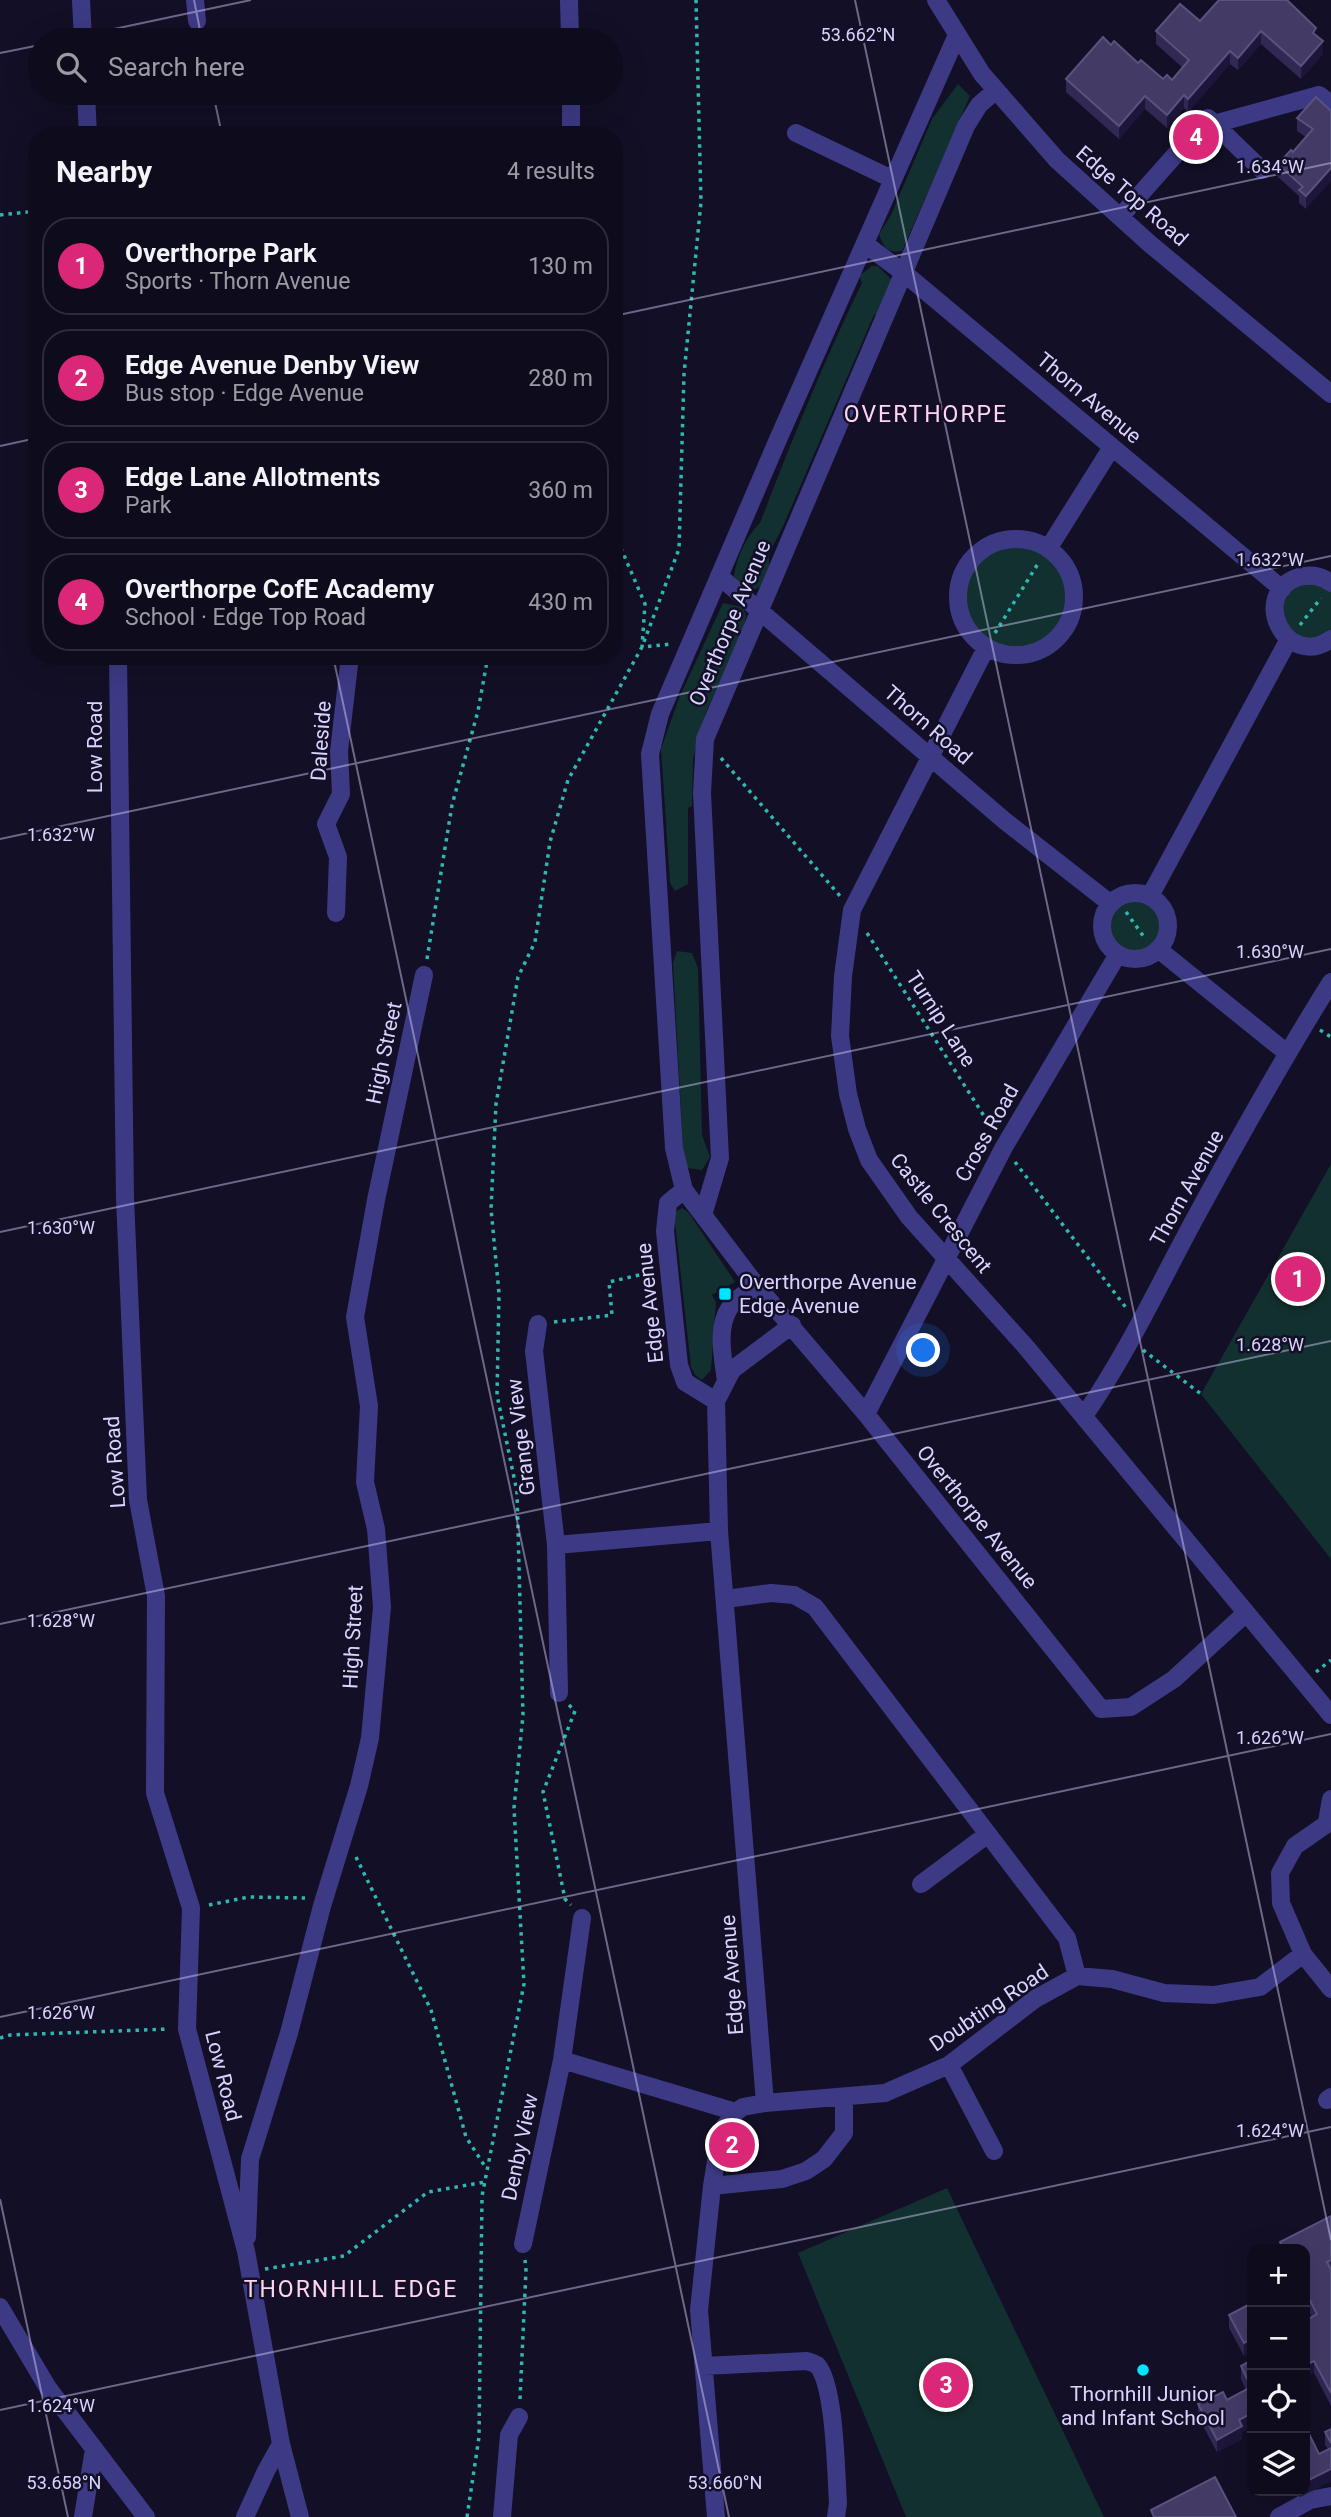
<!DOCTYPE html>
<meta charset="utf-8">
<style>
body{margin:0;font-family:Roboto,sans-serif;background:#1c1929;color:#f1f3f6}
.controls{position:absolute;right:21px;bottom:21px;display:grid;overflow:hidden;border-radius:14px;box-shadow:0 7px 28px #0002}
.controls button{width:63px;height:63px;display:grid;place-items:center;padding:0;border:0;border-bottom:2px solid #2e2b3b;background:#0e0b1c;color:#f1f3f6;font:35px sans-serif}
.you{position:absolute;left:924px;top:1351px;width:24px;height:24px;margin:-18px;border:5px solid #fff;border-radius:50%;background:#1a73e8;box-shadow:0 0 0 10px #1a73e833}
.badge{display:grid;place-items:center;width:46px;height:46px;border-radius:50%;background:#db2777;color:#fff;font-size:23px;font-weight:700}
.pin{position:absolute;translate:-50% -50%;border:4px solid #fff;box-shadow:0 2px 7px #0006}
.list{margin:0;padding:0;list-style:none}
h2{display:flex;justify-content:space-between;align-items:center;height:91px;margin:0;padding:0 28px;font-size:30px}
h2 small{font-size:23px;font-weight:400;color:#9b9ba3}
.list li{display:grid;grid-template-columns:46px 1fr auto;gap:21px;align-items:center;box-sizing:border-box;height:98px;margin:0 14px 14px;padding:0 14px;border:2px solid #2e2b3b;border-radius:28px}
.list b{display:block;font-size:26px;white-space:nowrap}
.list p{margin:0;font-size:23px;white-space:nowrap;color:#9b9ba3}
.list em{font-size:23px;font-style:normal;color:#9b9ba3}
.icon{flex:none;width:38px;height:38px;fill:none;stroke:currentColor;stroke-width:2;stroke-linecap:round;stroke-linejoin:round}
.map{position:relative;flex:none;width:1331px;height:2517px;overflow:hidden}
.search{position:absolute;background:#0e0b1c;box-shadow:0 7px 28px #0002;left:28px;top:28px;width:595px;height:77px;display:flex;align-items:center;gap:18px;box-sizing:border-box;padding:0 24px;border-radius:38px;color:#9b9ba3;font-size:26px}
.panel{position:absolute;background:#0e0b1c;box-shadow:0 7px 28px #0002;left:28px;top:126px;width:595px;height:539px;border-radius:28px}
.map>svg:first-child{display:block}
.green{fill:#12302f}
.lines{fill:none;stroke-linecap:round;stroke-linejoin:round}
.path{stroke:#2fb8b0;stroke-width:3.5;stroke-dasharray:3.5 5;stroke-linecap:butt}
.minor{stroke:#3d3a85;stroke-width:18}
.wall{fill:#312854}
.shaded-wall{fill:#1d163a}
.building{fill:#433a66;stroke:#5a527e;stroke-width:2}
.ticks{fill:none;stroke:#d9d4ff;stroke-width:2;stroke-opacity:0.45}
.poi-dot{fill:#00e5ff;stroke:#130f26;stroke-width:2.5}
.labels{text-anchor:middle;dominant-baseline:central;stroke-width:5;stroke-linejoin:round;paint-order:stroke}
.street-label{font-size:21px;fill:#d9d4ff;stroke:#130f26}
.poi-label{font-size:21px;fill:#d9d4ff;stroke:#130f26;text-anchor:start}
.neighbourhood-label{font-size:23px;letter-spacing:2px;fill:#ffd6f0;stroke:#130f26}
.ticks-label{font-size:18px;text-anchor:middle;fill:#d9d4ff;stroke:#130f26;stroke-width:5;stroke-linejoin:round;paint-order:stroke}
</style>
<div class="map">
<svg width="1331" height="2517" viewBox="0 0 1331 2517">
<rect width="100%" height="100%" fill="#130f26"/>
<!-- green -->
<path class="green" d="M958,84L970,96L902,251C887,253 884,248 879,234L891,215L932,119Z
M872,266H878L891,279C890,291 885,310 874,315L784,524L769,554V566L760,587L749,592L734,577C736,559 746,536 760,523C791,442 824,361 862,283L859,276Z
M958 597a58 58 0 1 1 116 0a58 58 0 1 1-116 0Z
M1331,583V639L1314,646L1275,618L1286,584Z
M723,603L743,607L746,616L743,631L706,712L693,759L692,806L688,808V884L675,891L670,883L661,749L679,698Z
M1102 926a33 33 0 1 1 66 0a33 33 0 1 1-66 0Z
M677,951L692,953L698,968L702,1135L710,1157L702,1170L687,1168L683,1148L673,963Z
M1331,1164V1559L1201,1394Z
M682,1208L689,1213L735,1282L712,1295L716,1302L711,1370L702,1380L695,1375L691,1367L675,1222V1212Z
M947,2188L1104,2517H906L798,2253Z"/>
<g class="lines">
<!-- path -->
<path class="path" d="M104,134L119,135
M0,215L37,211
M614,532L645,604L642,647L672,644
M1300,625L1321,598
M995,633L1039,562
M721,758L840,896
M1126,912L1144,937
M867,933L993,1130
M427,959L452,805L478,711L488,656
M1320,1030L1331,1037
M1015,1162L1127,1309
M554,1322L612,1315L609,1282L652,1272
M1143,1350L1201,1394
M1316,1672L1331,1660
M569,1705L575,1711L543,1792L565,1899L571,1905
M356,1857L431,2010L466,2137L486,2168
M209,1905L249,1897L305,1898
M0,2038L10,2035L169,2029
M265,2269L344,2256L428,2192L485,2182
M520,2399L526,2270L525,2260
M467,2517L479,2437L482,2196L524,1984L514,1808L523,1715L517,1492L497,1395L499,1293L491,1209L496,1104L518,977L535,942L550,842L568,780L642,647L679,549L684,374L701,202L696,0"/>
<!-- minor -->
<path class="minor" d="M81,0L83,40
M195,0L197,21
M569,0L570,40
M936,0L982,74L1057,160L1150,244L1331,394
M957,35L776,444L660,714L650,754L674,1148L684,1190L756,1285L866,1414L1101,1709L1131,1707L1174,1679L1246,1613
M86,93L88,135
M571,93V135
M1214,124L1319,95L1331,104
M796,133L892,179
M1120,217L1208,118L1262,170
M865,244L904,273L1282,589
M958 597a58 58 0 1 1 116 0a58 58 0 1 1-116 0Z
M1048,549L1112,447
M719,576L1005,821L1111,904
M1331,583C1322,576 1311,574 1299,577C1248,593 1286,671 1331,639
M986,648L852,910L843,976L840,1036L848,1094L857,1129L869,1160L909,1217L1026,1347L1331,1715
M118,656L125,1198L138,1500L156,1596L155,1793L191,1908L187,2029L246,2251L281,2444L300,2517
M1102 926a33 33 0 1 1 66 0a33 33 0 1 1-66 0Z
M1150,896L1289,639
M336,913L338,857L326,824L341,794L339,751L350,656
M1158,949L1287,1053
M684,1190L668,1203L665,1231L679,1365L685,1382L716,1401
M703,1215L720,1158L702,793L705,739L966,126L979,105L995,91
M538,1324L534,1351L556,1545L719,1531
M726,1381C723,1358 716,1328 730,1307C735,1299 748,1292 756,1285
M866,1414L1004,1147L1118,954
M1084,1416C1126,1355 1158,1287 1193,1222C1237,1141 1282,1060 1331,982
M556,1545L559,1693
M726,1599L771,1593L794,1595L815,1607L1067,1938L1077,1976L1035,1999L949,2065L885,2093L765,2103
M1331,1821L1295,1846L1280,1873L1281,1903L1303,1954L1331,1989
M1327,1822L1331,1799
M921,1884L988,1834
M1077,1976L1112,1979L1164,1993L1214,1995L1260,1987L1303,1954
M562,2060L736,2112
M949,2065L994,2151
M1327,2100L1331,2097
M712,2186L782,2179L806,2171L824,2159L844,2133V2098
M247,2237L250,2159L289,2033L322,1906L359,1786L370,1738L382,1607L376,1529L365,1482L369,1406L355,1317L376,1200L424,975
M523,2244L562,2060L582,1918
M0,2307L48,2388L146,2517
M704,2366L807,2361C810,2362 814,2363 817,2365C835,2384 836,2474 838,2503L836,2517
M83,2517L94,2449
M245,2517L266,2471L281,2444
M502,2517L509,2435L519,2417
M716,2517L699,2310L712,2186L721,2131L736,2112L743,2107L765,2103L719,1531L716,1401L732,1370L792,1325
M1279,2517L1310,2500L1331,2496"/>
</g>
<!-- wall -->
<path class="wall" d="M1200,21L1316,36L1323,54L1301,79L1261,44L1238,70L1230,64L1188,112L1184,108L1167,128L1145,109L1119,139L1066,92V79L1111,45L1163,79L1172,80L1183,68L1156,44V31Z
M1316,97L1306,209L1299,203V196L1278,177V164L1293,152L1306,137L1297,131V118Z
M1331,2216V2406L1314,2373L1312,2317L1305,2303V2249H1280V2242Z
M1252,2303V2351L1244,2356L1229,2328V2315Z
M1252,2360V2426L1242,2432V2439L1217,2452L1198,2417V2404L1227,2400L1246,2390L1241,2379V2366Z
M1331,2429V2481L1300,2497L1297,2491H1305L1319,2454L1328,2449L1325,2445V2432Z"/>
<!-- shaded-wall -->
<path class="shaded-wall" d="M1261,31V44L1238,70V58Z
M1323,41V54L1301,79V66Z
M1230,51V64L1188,112V99Z
M1184,95V108L1167,128V115Z
M1145,96V109L1119,139V126Z
M1331,168V181L1306,209V196Z
M1252,2338V2351L1244,2356V2343Z
M1314,2361V2373L1305,2378V2365Z
M1252,2413V2426L1242,2432V2439L1217,2452V2440L1239,2420Z
M1331,2469V2481L1300,2497V2491H1305V2482Z"/>
<!-- building -->
<path class="building" d="M1219,0H1287L1316,28L1313,33L1323,41L1301,66L1261,31L1238,58L1230,51L1188,99L1184,95L1167,115L1145,96L1119,126L1066,79L1103,37L1111,45L1114,41L1138,63L1141,60L1163,79L1167,75L1172,80L1189,60L1156,31L1180,4L1200,21Z
M1316,97L1331,111V168L1306,196L1299,190L1303,187L1278,164L1291,150L1293,152L1313,129L1297,118Z
M1331,2216V2260L1327,2262L1331,2270V2393L1314,2361L1305,2365V2321L1317,2314L1305,2291V2249H1283L1280,2242Z
M1252,2303V2338L1244,2343L1229,2315Z
M1252,2360V2413L1239,2420L1242,2426L1217,2440L1198,2404L1223,2392L1227,2400L1251,2387L1241,2366Z
M1305,2426L1319,2454L1331,2448V2469L1305,2482Z
M1331,2429V2443L1325,2432Z
M1215,2477L1236,2517H1154L1151,2510Z"/>
<!-- ticks -->
<path class="ticks" d="M194,0L202,40M855,0L1331,2240M62,40L251,0M0,53L40,45M213,93L222,135M614,316L1331,163M0,446L37,438M333,656L729,2517M0,839L1331,556M0,1232L1331,949M0,1624L1331,1341M0,2017L1331,1734M0,2199L68,2517M0,2410L1331,2127"/>
<!-- markers -->
<g class="poi-dot">
<rect x="718" y="1287" width="14" height="14" rx="3.5"/>
<circle cx="1143" cy="2370" r="7"/>
</g>
<g class="labels">
<!-- street labels -->
<g class="street-label">
<text transform="translate(1132 196) rotate(41)">Edge Top Road</text>
<text transform="translate(1089 398) rotate(40)">Thorn Avenue</text>
<text transform="translate(730 623) rotate(-67)">Overthorpe Avenue</text>
<text transform="translate(928 725) rotate(41)">Thorn Road</text>
<text transform="translate(321 741) rotate(-86)">Daleside</text>
<text transform="translate(95 747) rotate(-90)">Low Road</text>
<text transform="translate(941 1019) rotate(57)">Turnip Lane</text>
<text transform="translate(384 1053) rotate(-78)">High Street</text>
<text transform="translate(987 1133) rotate(-61)">Cross Road</text>
<text transform="translate(1187 1188) rotate(-61)">Thorn Avenue</text>
<text transform="translate(941 1213) rotate(51)">Castle Crescent</text>
<text transform="translate(650 1303) rotate(-96)">Edge Avenue</text>
<text transform="translate(521 1437) rotate(-97)">Grange View</text>
<text transform="translate(115 1462) rotate(-94)">Low Road</text>
<text transform="translate(977 1517) rotate(51)">Overthorpe Avenue</text>
<text transform="translate(353 1637) rotate(-87)">High Street</text>
<text transform="translate(732 1975) rotate(-94)">Edge Avenue</text>
<text transform="translate(989 2008) rotate(-34)">Doubting Road</text>
<text transform="translate(223 2076) rotate(76)">Low Road</text>
<text transform="translate(520 2147) rotate(-78)">Denby View</text>
</g>
<!-- poi labels -->
<g class="poi-label">
<text x="739" y="1282">Overthorpe Avenue<tspan x="739" dy="24">Edge Avenue</tspan></text>
<text x="1143" y="2394" text-anchor="middle">Thornhill Junior<tspan x="1143" dy="24">and Infant School</tspan></text>
</g>
<!-- neighbourhood labels -->
<g class="neighbourhood-label">
<text x="926" y="414">OVERTHORPE</text>
<text x="351" y="2289">THORNHILL EDGE</text>
</g>
</g>
<g class="ticks-label">
<text x="858" y="41">53.662°N</text>
<text x="1270" y="173">1.634°W</text>
<text x="1270" y="566">1.632°W</text>
<text x="61" y="841">1.632°W</text>
<text x="1270" y="958">1.630°W</text>
<text x="61" y="1234">1.630°W</text>
<text x="1270" y="1351">1.628°W</text>
<text x="61" y="1627">1.628°W</text>
<text x="1270" y="1744">1.626°W</text>
<text x="61" y="2019">1.626°W</text>
<text x="1270" y="2137">1.624°W</text>
<text x="61" y="2412">1.624°W</text>
<text x="64" y="2489">53.658°N</text>
<text x="725" y="2489">53.660°N</text>
</g>
</svg>
<div class="controls">
<button>+</button>
<button>−</button>
<button><svg class="icon" aria-label="locate" viewBox="0 0 24 24"><circle cx="12" cy="12" r="6"/><path d="M12 2v4M12 18v4M2 12h4M18 12h4"/></svg></button>
<button><svg class="icon" aria-label="layers" viewBox="0 0 24 24"><path d="M12 4l9 5-9 5-9-5zM3 14l9 5 9-5"/></svg></button>
</div>
<div class="you"></div>
<div class="pin badge" style="left:1298px;top:1279px">1</div>
<div class="pin badge" style="left:732px;top:2145px">2</div>
<div class="pin badge" style="left:946px;top:2385px">3</div>
<div class="pin badge" style="left:1196px;top:137px">4</div>
<div class="search"><svg class="icon" aria-label="search" viewBox="0 0 24 24"><circle cx="10" cy="10" r="6"/><path d="M15 15l6 6"/></svg>Search here</div>
<section class="panel">
<h2>Nearby<small>4 results</small></h2>
<ul class="list">
<li><span class="badge">1</span><div><b>Overthorpe Park</b><p>Sports · Thorn Avenue</p></div><em>130 m</em></li>
<li><span class="badge">2</span><div><b>Edge Avenue Denby View</b><p>Bus stop · Edge Avenue</p></div><em>280 m</em></li>
<li><span class="badge">3</span><div><b>Edge Lane Allotments</b><p>Park</p></div><em>360 m</em></li>
<li><span class="badge">4</span><div><b>Overthorpe CofE Academy</b><p>School · Edge Top Road</p></div><em>430 m</em></li>
</ul>
</section>
</div>
